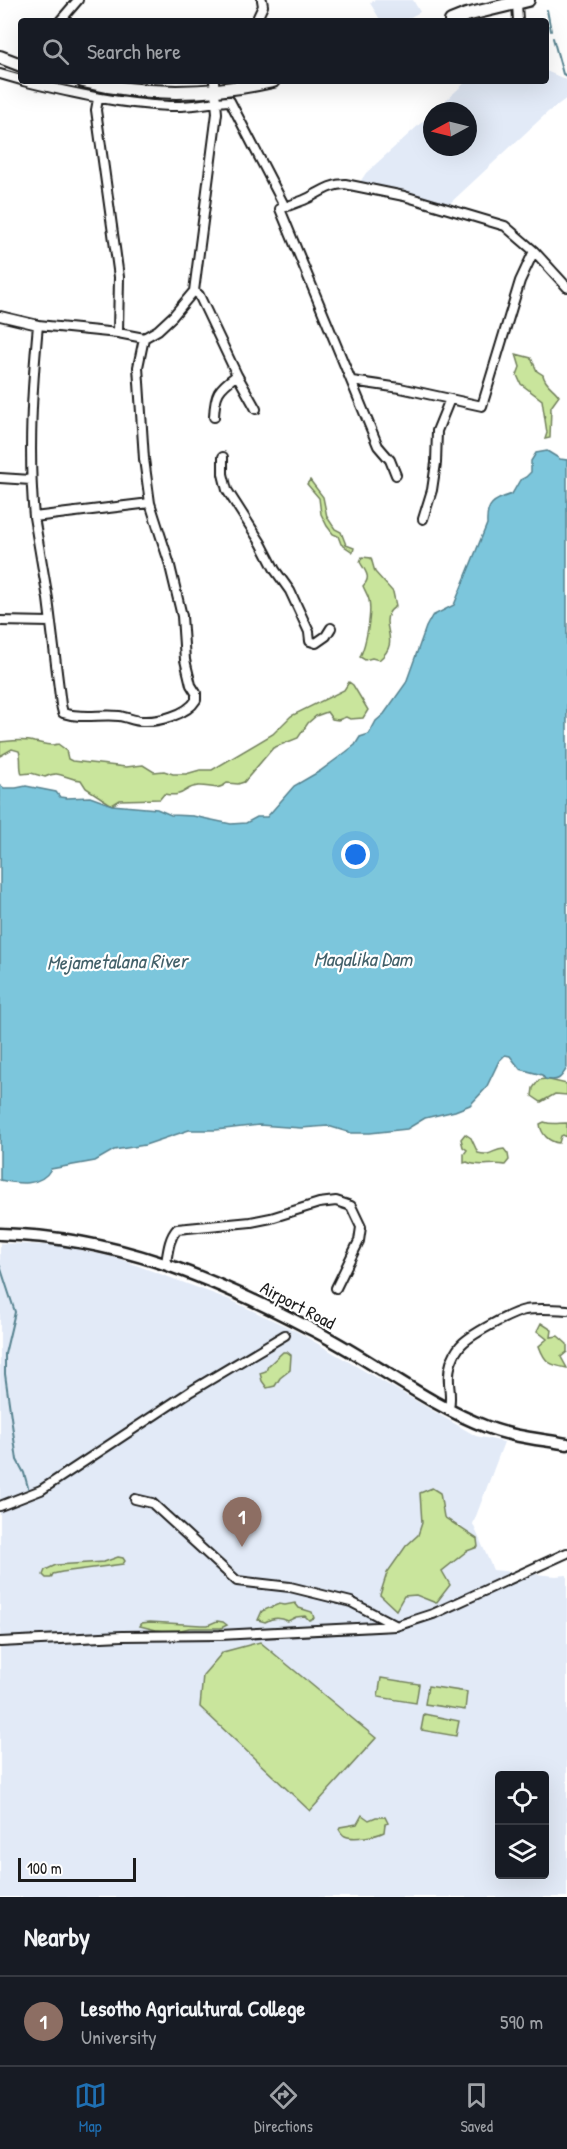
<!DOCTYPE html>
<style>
body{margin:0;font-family:"Patrick Hand",sans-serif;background:#242831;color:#f1f3f6}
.controls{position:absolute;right:18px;bottom:18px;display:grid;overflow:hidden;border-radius:6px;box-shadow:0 6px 24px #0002}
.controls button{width:54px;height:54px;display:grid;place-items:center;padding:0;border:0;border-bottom:2px solid #363941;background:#171b24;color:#f1f3f6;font:30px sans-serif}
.compass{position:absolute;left:423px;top:102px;width:54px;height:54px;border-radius:50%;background:#171b24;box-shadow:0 6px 24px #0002;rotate:263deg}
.scale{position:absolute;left:18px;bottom:15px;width:118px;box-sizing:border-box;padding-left:6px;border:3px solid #1c1c1c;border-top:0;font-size:16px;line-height:21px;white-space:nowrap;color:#1c1c1c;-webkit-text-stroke:4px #fff;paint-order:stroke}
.you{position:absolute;left:356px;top:855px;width:21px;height:21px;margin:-15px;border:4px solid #fff;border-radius:50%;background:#1a73e8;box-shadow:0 0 0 9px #1a73e833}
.badge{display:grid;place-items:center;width:39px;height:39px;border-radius:50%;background:#1f6fb2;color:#fff;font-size:20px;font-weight:700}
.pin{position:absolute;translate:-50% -50px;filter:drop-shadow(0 2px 3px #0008)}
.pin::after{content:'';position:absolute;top:32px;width:21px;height:18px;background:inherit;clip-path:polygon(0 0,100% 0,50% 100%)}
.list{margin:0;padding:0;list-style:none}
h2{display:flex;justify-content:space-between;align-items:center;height:78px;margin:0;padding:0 24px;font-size:26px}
h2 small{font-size:20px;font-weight:400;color:#9ea1a6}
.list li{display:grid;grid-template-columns:39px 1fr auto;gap:18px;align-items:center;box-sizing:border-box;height:90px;padding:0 24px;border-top:2px solid #363941}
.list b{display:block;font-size:22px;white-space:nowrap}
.list p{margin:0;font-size:20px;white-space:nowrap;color:#9ea1a6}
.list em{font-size:20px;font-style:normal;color:#9ea1a6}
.icon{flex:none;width:33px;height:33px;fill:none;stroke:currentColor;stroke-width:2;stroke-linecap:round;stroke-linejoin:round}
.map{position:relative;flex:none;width:567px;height:1897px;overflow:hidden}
.search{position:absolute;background:#171b24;box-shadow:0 6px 24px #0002;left:18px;right:18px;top:18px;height:66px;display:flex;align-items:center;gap:15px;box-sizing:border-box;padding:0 21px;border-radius:6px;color:#9ea1a6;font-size:22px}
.sheet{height:168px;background:#171b24}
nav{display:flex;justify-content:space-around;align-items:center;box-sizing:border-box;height:84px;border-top:2px solid #363941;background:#171b24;font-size:16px;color:#9ea1a6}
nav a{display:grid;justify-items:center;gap:3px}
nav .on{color:#1f6fb2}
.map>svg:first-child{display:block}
.built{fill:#e2eaf7;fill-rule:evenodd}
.green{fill:#c9e59c;stroke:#72805c;stroke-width:1.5}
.water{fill:#7cc6dc;stroke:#56828f;stroke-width:1.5}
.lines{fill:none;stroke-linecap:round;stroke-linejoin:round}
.stream{stroke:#56828f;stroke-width:2}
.minor-casing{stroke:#1c1c1c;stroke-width:12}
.secondary-casing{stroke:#1c1c1c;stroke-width:15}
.primary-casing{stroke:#1c1c1c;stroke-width:16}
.minor{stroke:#fff;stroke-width:8}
.secondary{stroke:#fff;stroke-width:10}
.primary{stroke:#fff;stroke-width:12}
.labels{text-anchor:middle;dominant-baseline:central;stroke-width:4.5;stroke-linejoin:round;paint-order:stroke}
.street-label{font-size:18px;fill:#1c1c1c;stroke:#fff}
.water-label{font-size:20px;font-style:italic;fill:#426069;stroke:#fff}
</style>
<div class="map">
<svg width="567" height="1897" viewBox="0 0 567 1897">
<rect width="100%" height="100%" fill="#fff"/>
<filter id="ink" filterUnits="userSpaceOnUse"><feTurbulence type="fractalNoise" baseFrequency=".0167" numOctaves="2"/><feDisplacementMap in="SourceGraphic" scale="12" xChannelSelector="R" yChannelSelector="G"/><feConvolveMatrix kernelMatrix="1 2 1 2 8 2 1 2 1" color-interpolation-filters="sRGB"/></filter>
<g filter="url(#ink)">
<!-- built -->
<path class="built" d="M375,0H413L420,12L403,21H381L370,3Z
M546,71L567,80V98L548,112L447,206L423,199L404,190L360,182L366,173L432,113V147H468V111H434L467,81H546Z
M0,1243L63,1246L117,1258L228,1299L296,1331L476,1436L504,1442L473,1524L493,1570L556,1576L567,1575V1897H0ZM500,1776H544V1874H500Z"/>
<!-- green -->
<path class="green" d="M516,354L531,358L537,371L543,375C545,385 554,388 559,396L551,407L550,438L545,439L547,433L542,400L521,384L517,375L520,367Z
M310,480L323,497L327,517L335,529L341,532L346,545L354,548L353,552L341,544L338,536L333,534L327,526L321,514L319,498L307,484Z
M362,557L371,558L375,572L393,592L396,606C394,608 390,610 389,613C381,628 401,642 379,660L372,658L365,660L360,657C366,644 372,614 369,600C368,595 365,591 363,586C372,577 365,571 360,562Z
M349,682L353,685L368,710L363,718L350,719L346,717L338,720L332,719L327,712L316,716L308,723L298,738L273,748L244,782L238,784L227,783C217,792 209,785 198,786C183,787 186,798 164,794L160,799L120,800L112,805L86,788L81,780C63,779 61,769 45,777L31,773L22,774C19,766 22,759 19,751L12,749L0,756V742C11,741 23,739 34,742C43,743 48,747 58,744L66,750L68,759L72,761L126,767L143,765L154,772L164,771L173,774H186L200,770H212L273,734L291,716L344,690Z
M545,1079L567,1084V1095L555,1094L541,1102L532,1096L533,1088L539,1080Z
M544,1122C552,1125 558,1123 567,1123V1137L563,1135L561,1136L559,1143C549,1142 541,1134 540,1124Z
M465,1134L471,1138L478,1153C492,1157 493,1149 504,1149L508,1154L509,1160L505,1165C492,1162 479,1168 467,1162L464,1163V1154L467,1150L463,1147L461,1139Z
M541,1323L552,1330L551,1337L558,1336L567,1344V1352L561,1357L567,1368C550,1365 545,1363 539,1346L547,1339L537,1331Z
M283,1352H287L291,1355L290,1370L280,1378L275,1386L267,1388L262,1381L260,1373L266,1371L268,1366Z
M432,1488L440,1493L444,1517L477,1539L478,1547L467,1551L442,1571L450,1585L436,1603L416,1595L404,1596L396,1610L380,1595L387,1573L406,1546L418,1535L422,1523L420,1493Z
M118,1557L123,1558L125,1561L123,1564L62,1572L53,1574L51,1578H46L43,1575L45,1570L56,1565L104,1562Z
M295,1603L299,1608L312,1612L314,1618L309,1620L305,1616L296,1617L288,1621C280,1617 273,1617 265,1622L258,1620L262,1611L279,1604L285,1605Z
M217,1621L223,1622L227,1625L221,1628H189L173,1632L156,1630L140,1626L142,1623L150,1622L201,1625H208Z
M260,1642L376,1738L310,1811L200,1707L203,1675L223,1652Z
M381,1678L419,1684L416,1703L378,1697Z
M428,1686L467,1692L465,1710L425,1704Z
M424,1714L459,1721L456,1736L421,1730Z
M362,1815L369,1820L376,1817H385L388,1823L385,1824L384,1832C377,1836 353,1840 345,1836C343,1835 340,1831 339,1829L340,1827L357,1824Z"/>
<!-- water -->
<path class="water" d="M547,451L560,459L567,460V1068C561,1078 559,1082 545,1079L542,1075L520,1069L510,1056L505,1055L499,1061L486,1088L470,1105L455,1111L425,1118L407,1129L370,1133H351L328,1126L301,1128L259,1125L216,1130H189L145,1145L114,1150L95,1161L51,1169C41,1187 18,1184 0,1180V785L4,788H16L26,786L56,792L60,797L67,798L90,797L112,805L157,809L171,815L193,816L231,824L246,823L257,817H267L294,786L320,771L346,752L355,745L360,737L369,734L376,721L384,714L406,683L426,627L432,616L454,605L487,524C486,504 493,500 512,494L520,480L526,477L531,472V461L536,453Z"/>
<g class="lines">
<!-- stream -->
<path class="stream" d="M547,10L551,31
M553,38L563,74L567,76
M0,1266L15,1312L5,1354V1374L17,1460L24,1473L29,1491"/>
<defs>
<path id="minor" d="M517,3L518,21
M60,21L78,0
M256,21L263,6L262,0
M0,74L21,80
M23,81C72,93 120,104 170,106C190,107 210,102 230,101L285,207
M98,99L96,110L119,277L118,333
M194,291L199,295L237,375L256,409
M0,316L38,325
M352,381L400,388L482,406L520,281L534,251L567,287
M214,417C215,393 218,389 237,375
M223,457V474L227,490L261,543L275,570L290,591L309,632L310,641L316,643L326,636L331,628
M396,475L390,460L378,446L280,209C288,206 296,203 304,200C318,194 329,184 345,184L404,196L505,226L534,251
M0,478L31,480
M150,503L34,517C28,452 32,389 38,325L118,333L144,338L158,330L173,316L194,291L217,113L214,81
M34,517L48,599L61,705L63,713C81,719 101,714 119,716C127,717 134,721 142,721C158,722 187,715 196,700V693L191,685L185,660L182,616L169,562L150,503L144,459L138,367L144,338
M423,519L432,490L436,463L437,431L450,399
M0,621L50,622
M166,1263C168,1251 169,1238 177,1229L251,1222L271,1218L319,1203L336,1201L351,1206L361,1227L359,1241L336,1288
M449,1408C453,1392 445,1381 451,1363C453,1357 456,1351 460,1346C469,1335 511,1313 525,1310C539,1308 553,1309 567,1310
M135,1499L152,1503L237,1581L290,1587L351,1602L395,1625
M0,1506L41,1490L191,1391L285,1335
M0,1642L122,1636L220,1635L396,1626L433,1614L567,1553"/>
<path id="secondary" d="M0,1234C115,1237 209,1276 309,1328C370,1358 424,1403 487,1427C513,1437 540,1439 567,1444"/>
<path id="primary" d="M451,21L466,15L528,0
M0,57L21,65
M83,81C146,96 210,95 273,81"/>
</defs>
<!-- minor casing -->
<use href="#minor" class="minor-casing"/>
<!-- secondary casing -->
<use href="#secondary" class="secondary-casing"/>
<!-- primary casing -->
<use href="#primary" class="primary-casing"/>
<!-- minor -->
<use href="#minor" class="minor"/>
<!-- secondary -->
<use href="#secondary" class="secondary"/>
<!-- primary -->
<use href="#primary" class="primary"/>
</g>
</g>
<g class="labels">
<!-- street labels -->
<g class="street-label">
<text transform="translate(298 1305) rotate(28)">Airport Road</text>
</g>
<!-- water labels -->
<g class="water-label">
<text x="363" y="958">Maqalika Dam</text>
<text transform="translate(117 961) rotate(-1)">Mejametalana River</text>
</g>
</g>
</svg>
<div class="controls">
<button><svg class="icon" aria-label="locate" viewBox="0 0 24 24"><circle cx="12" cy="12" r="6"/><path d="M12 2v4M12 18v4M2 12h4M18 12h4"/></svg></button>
<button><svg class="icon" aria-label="layers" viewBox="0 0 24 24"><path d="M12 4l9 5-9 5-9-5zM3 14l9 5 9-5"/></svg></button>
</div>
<svg class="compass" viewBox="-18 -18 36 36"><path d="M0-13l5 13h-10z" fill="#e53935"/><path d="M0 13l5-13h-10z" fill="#9ea1a6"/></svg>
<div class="scale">100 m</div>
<div class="you"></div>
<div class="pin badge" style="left:242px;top:1547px;background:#8d6e63">1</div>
<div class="search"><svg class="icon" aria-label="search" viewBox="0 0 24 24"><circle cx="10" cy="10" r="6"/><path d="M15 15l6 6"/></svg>Search here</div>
</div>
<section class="sheet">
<h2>Nearby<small></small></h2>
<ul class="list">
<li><span class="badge" style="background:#8d6e63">1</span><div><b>Lesotho Agricultural College</b><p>University</p></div><em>590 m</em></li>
</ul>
</section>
<nav>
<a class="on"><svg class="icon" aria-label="map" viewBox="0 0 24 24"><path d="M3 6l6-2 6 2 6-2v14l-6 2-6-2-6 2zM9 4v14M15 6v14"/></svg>Map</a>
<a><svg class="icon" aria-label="directions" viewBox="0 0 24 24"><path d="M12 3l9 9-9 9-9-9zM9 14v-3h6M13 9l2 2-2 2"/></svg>Directions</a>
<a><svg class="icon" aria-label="saved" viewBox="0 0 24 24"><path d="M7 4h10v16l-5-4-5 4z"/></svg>Saved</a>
</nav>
